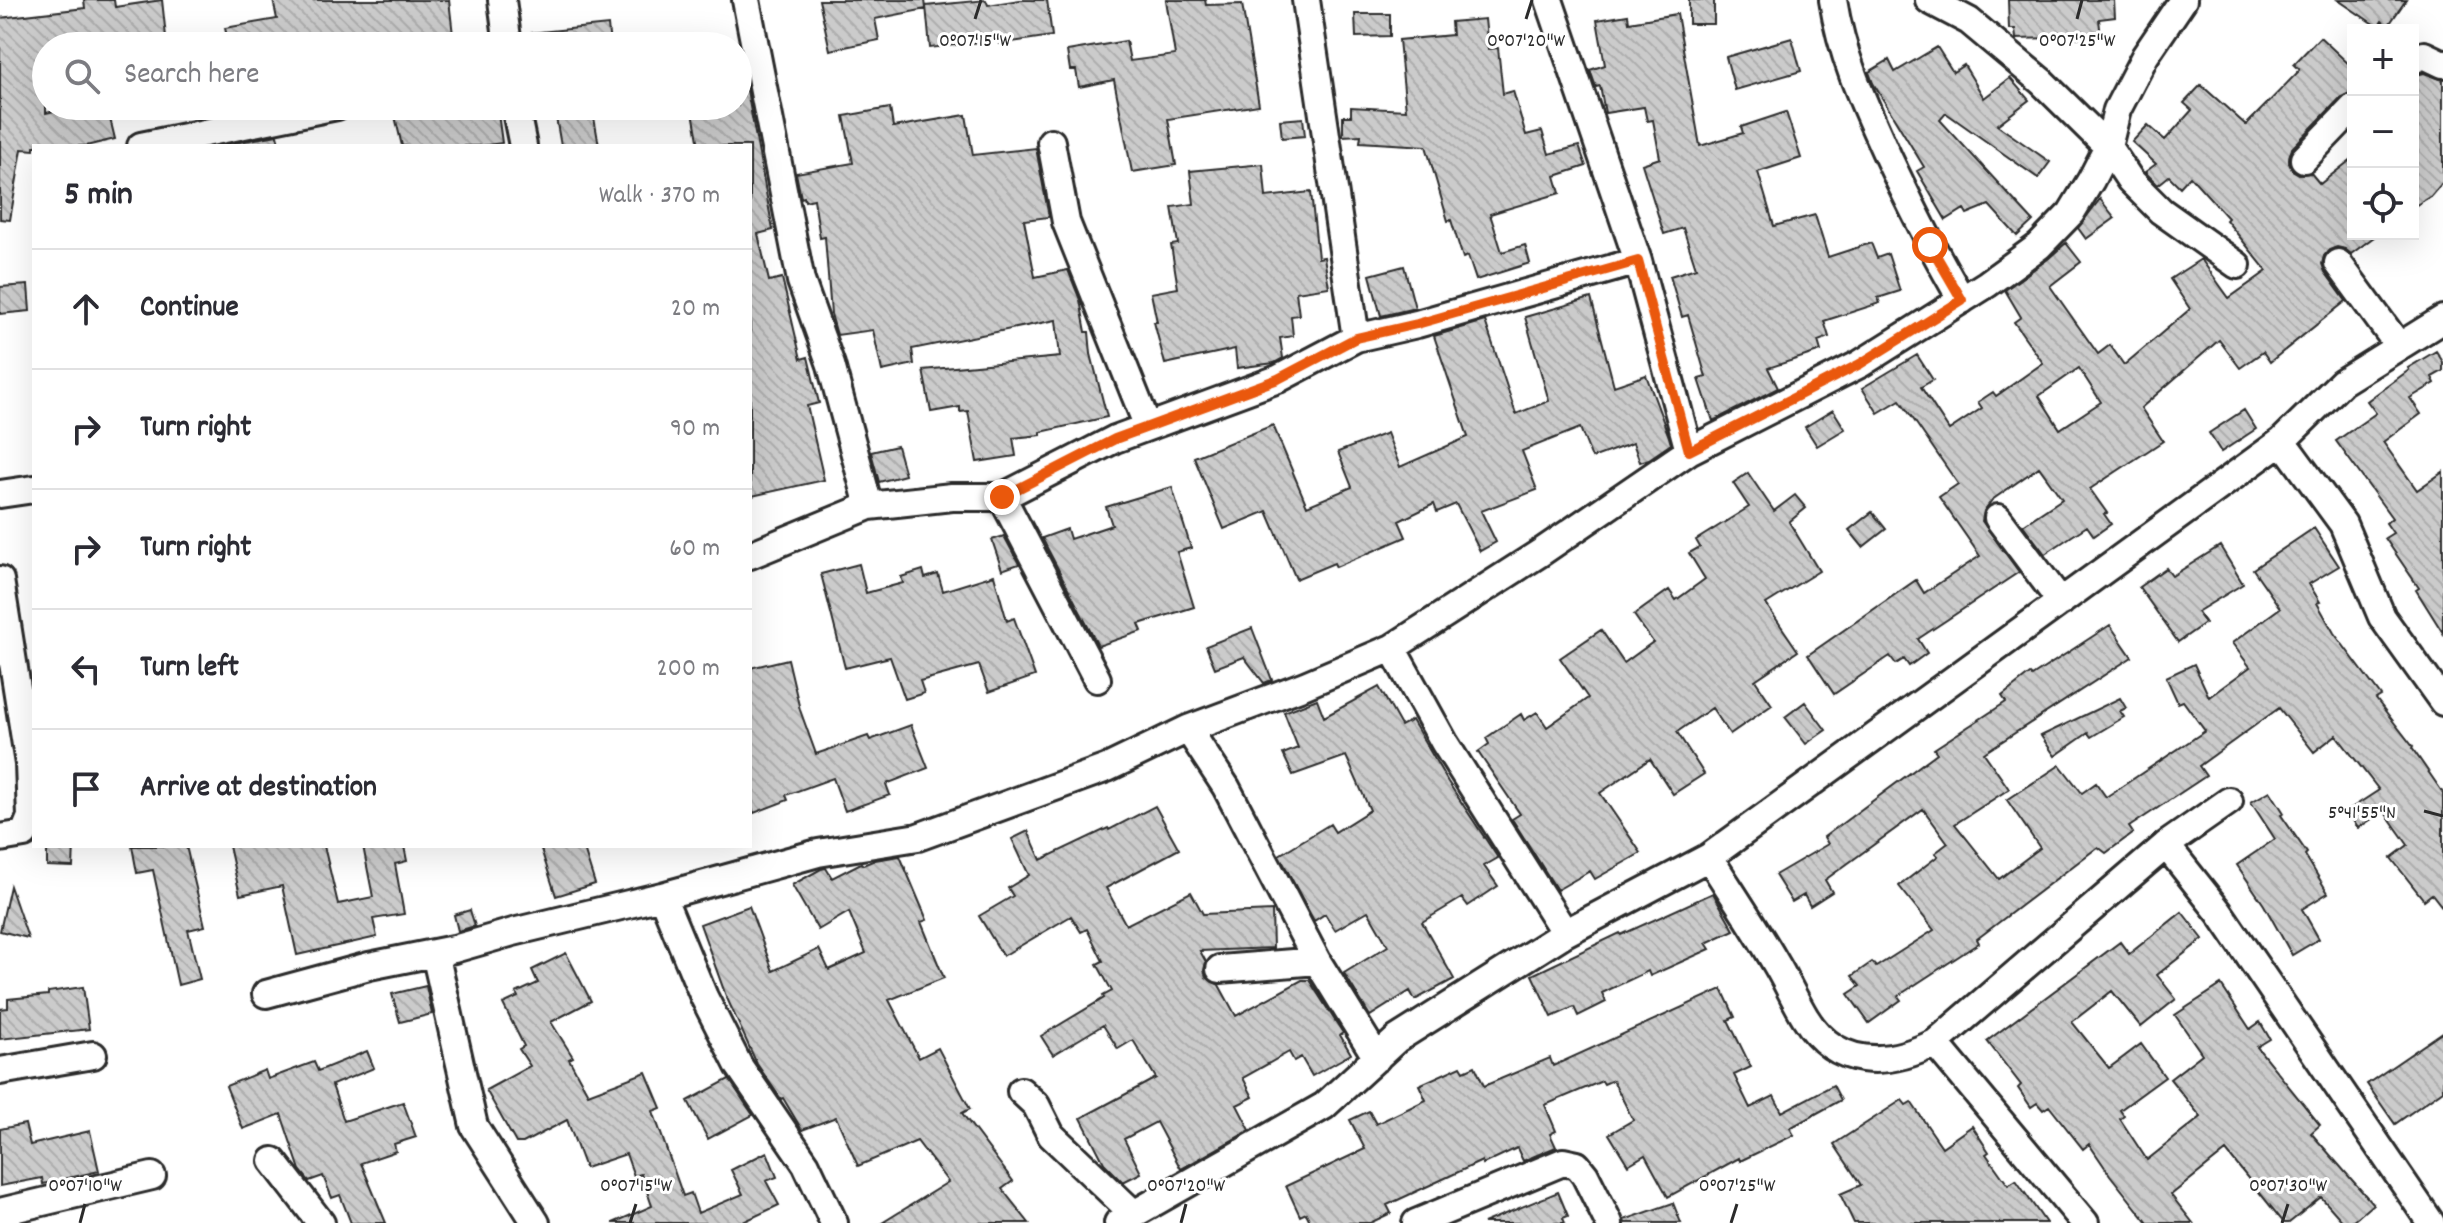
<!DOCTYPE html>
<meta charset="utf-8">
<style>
body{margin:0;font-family:Dekko,sans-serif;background:#f2f2f3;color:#2b2b33}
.controls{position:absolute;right:24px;top:24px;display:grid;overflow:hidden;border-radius:0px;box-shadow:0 8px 32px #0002}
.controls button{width:72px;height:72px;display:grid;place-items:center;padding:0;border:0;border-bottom:2px solid #e1e1e2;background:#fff;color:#2b2b33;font:40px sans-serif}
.stop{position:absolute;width:24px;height:24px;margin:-18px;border:6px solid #ea580c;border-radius:50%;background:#fff}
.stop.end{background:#ea580c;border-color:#fff;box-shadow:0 2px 8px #0008}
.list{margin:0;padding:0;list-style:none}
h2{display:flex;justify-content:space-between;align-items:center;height:104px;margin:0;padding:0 32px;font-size:34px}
h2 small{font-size:26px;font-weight:400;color:#7c7c81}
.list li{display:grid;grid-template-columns:52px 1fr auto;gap:24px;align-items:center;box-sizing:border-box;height:120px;padding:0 32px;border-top:2px solid #e1e1e2}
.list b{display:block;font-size:30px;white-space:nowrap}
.list em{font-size:26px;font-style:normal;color:#7c7c81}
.icon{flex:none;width:44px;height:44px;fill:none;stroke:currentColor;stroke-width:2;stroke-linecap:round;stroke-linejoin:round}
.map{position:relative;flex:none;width:2443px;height:1223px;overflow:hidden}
.search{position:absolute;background:#fff;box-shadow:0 8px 32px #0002;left:32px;top:32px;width:720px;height:88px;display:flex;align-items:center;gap:20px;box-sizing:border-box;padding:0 28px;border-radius:44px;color:#7c7c81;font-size:30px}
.panel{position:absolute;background:#fff;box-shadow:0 8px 32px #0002;left:32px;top:144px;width:720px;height:704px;border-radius:0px}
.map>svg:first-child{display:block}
.building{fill:url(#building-back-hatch);stroke:#2b2b2b;stroke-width:2;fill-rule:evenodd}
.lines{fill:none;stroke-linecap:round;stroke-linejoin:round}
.minor-casing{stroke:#2b2b2b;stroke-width:32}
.minor{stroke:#fff;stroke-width:26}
.route{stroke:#ea580c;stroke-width:10}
.ticks{fill:none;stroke:#2b2b2b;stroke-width:3}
.ticks-label{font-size:20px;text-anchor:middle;fill:#2b2b2b;stroke:#fff;stroke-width:6;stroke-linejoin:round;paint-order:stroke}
</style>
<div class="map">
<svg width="2443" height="1223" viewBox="0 0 2443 1223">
<defs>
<pattern id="building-back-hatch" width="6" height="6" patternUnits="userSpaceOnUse" patternTransform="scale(2)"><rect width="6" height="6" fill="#cbcbcb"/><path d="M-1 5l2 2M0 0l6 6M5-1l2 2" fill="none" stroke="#aeaeae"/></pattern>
</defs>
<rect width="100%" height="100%" fill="#fff"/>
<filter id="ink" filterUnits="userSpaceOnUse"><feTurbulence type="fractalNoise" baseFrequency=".0125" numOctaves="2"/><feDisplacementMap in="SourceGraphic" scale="16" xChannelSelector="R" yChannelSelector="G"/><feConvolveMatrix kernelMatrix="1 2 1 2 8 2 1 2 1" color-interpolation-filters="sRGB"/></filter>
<g filter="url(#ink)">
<!-- building -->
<path class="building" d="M84,0H114L115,7L162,0L166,37L114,46H46V113L76,106H107L115,139L86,146H34V150L22,149L10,220L0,219V18L85,8Z
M273,0H449L453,35L444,36L445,46H229L225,28L277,19Z
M819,0H925L926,9L875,19L879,40L830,50Z
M986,0L988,5L1020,0H1047L1052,36L999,44L998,40L930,48L926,6Z
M1166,0H1205L1206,5L1242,4L1259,105L1168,119L1176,165L1132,172L1114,80L1079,87L1076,70H1070L1067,51L1126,41L1130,61L1175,55Z
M1689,0H1714V24H1689Z
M2008,0H2114L2115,17L2099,19L2101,37L2016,39L2015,29H2009Z
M2338,0H2406L2388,26L2382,21L2378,27Z
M1355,14H1390V36L1356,37Z
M1677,14L1700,146L1743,133L1741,127L1786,112L1801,158L1758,172L1774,226L1815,215L1828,257L1871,243L1877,258L1888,254L1900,291L1878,298L1880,303L1824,321L1829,337L1818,341L1821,351L1768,368L1778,388L1713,421L1699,379L1706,377L1688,315L1682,317L1670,276L1696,268L1683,228L1664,234L1642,164L1660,158L1653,120L1647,121L1644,107L1605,113L1600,86L1596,87L1590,70L1605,65L1597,20L1628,15L1629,22Z
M1485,19L1488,49L1498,48L1503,94L1513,91L1526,135L1542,131L1549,154L1579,146L1586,166L1555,176L1560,193L1490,214L1502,252L1525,245L1530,263L1476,280L1468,256L1463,258L1451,220L1448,221L1426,146L1360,142L1361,135L1343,136V116H1351V107L1406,110L1399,40L1452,35L1451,22Z
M608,25L610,46H532L531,33Z
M2320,37L2353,68V92L2341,97L2292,148L2289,163L2292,170L2299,174L2311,173L2320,184L2353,158V234H2378L2351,254L2345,249L2337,247L2329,250L2324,256L2322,264L2325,272L2346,301L2270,362L2263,352L2240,368L2219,340L2141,408L2163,441L2090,489L2107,513L2104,514L2111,524L2094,536L2087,526L2045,554L2023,525L2062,499L2039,467L1992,500L1984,511L1982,521L2019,572L1918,639L1927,653L1909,666L1904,659L1896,664L1890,656L1834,694L1808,655L1916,580L1924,593L1980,556L1939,497L1958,484L1900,400L1878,413L1862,388L1917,355L1933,380L1921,387L1949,430L1982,408L1978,402L1993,392L1996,396L2043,363L2014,322L2021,317L2005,290L2048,259L2066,243L2081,262L2050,286L2098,354L2110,345L2124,365L2190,309L2170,279L2201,259L2229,298L2267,271L2226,220L2228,218L2190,176L2180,187L2169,176L2158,185L2145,172L2156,164L2132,142L2148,125L2165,140L2192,110L2184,103L2201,85L2246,125L2300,70L2294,64ZM2079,368L2101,402L2060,429L2039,396Z
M1792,38L1801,71L1735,90L1726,57Z
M1937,47L1953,72L1964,65L1984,98L2010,78L2029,100L1997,125L2050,162L2038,178L1946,113L1940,120L2033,221L2017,236L1989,205L1967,214L1964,209L1946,220L1917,171L1924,167L1873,83L1869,72L1889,60L1895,72Z
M741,58L773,230L758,234L769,281L782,278L801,359L808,357L819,403L807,406L824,480L752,496L750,487V146H699L692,106H738V59Z
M2424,73L2443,80V182L2431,196L2413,207V76Z
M421,106H497L502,143L481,146H402L394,112Z
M554,106H592L599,146H561Z
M890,108L893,127L966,115L973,155L1036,148L1049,217L1024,220L1035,277L1068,270L1080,300L1086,332H1089L1091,354L1107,417L1041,432V435L1013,438L1016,456L977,462L968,411L960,412V407L931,412L923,370L1060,357L1056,320L912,349L914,364L882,371L873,330L837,335L831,314L825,237L820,238L814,199L805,201L804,197L801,198L796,173L853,163L844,116Z
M1303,118L1305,136L1282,138L1280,120Z
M277,135L280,146H224V145Z
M1263,164L1266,197L1311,192L1318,258L1324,257L1329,287L1296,292L1299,315L1291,316L1293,336L1280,338L1283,358L1274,363L1237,368L1235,349L1165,364L1154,322H1157L1151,293L1178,288L1171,245L1178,244L1172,207L1194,204L1190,171Z
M2100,199L2115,218L2086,239L2078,228Z
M1404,266L1415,308L1381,316L1370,275Z
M28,285L30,311L0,314V287Z
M1591,298L1614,386L1646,375L1669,437L1671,444L1649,459L1640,462L1633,443L1592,458L1580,428L1522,451L1537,490L1481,511L1496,542L1480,551L1456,504L1437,512L1434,504L1399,521L1406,537L1336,567L1334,563L1296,579L1267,511L1224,529L1194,457L1273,425L1307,506L1352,487L1338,452L1387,433L1400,467L1468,437L1434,336L1485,321L1516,414L1549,401L1525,317Z
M2436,351L2443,362V371L2432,377L2435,383L2410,398L2421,414L2383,442L2417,490L2443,472V633L2416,590L2419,588L2385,538L2393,533L2386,523L2392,518L2336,441L2376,413L2367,401L2409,370L2408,368Z
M1833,410L1845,429L1817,446L1805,427Z
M2244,410L2256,429L2221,452L2209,433Z
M897,446L905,475L879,482L871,452Z
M1748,473L1774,511L1795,495L1806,508L1789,522L1819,571L1766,604L1798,651L1755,680L1772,705L1730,734L1712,708L1677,732L1704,774L1673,794L1650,759L1600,793L1641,853L1595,879L1590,871L1557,890L1512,819L1520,814L1478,752L1489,744L1486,738L1521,714L1524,720L1537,712L1547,727L1588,698L1560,658L1601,630L1624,663L1653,642L1634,615L1669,590L1676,600L1705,579L1689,553L1700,547L1696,540L1749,507L1733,483Z
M1172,487L1191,548L1177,552L1194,607L1139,624L1142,631L1098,646L1042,538L1067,529L1070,539L1112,525L1106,507Z
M1872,512L1886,529L1863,547L1849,530Z
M2314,528L2339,566L2309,584L2320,602L2317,603L2334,633L2381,696L2376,699L2413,747L2412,748L2443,793V908L2432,894L2424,900L2391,858L2408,845L2384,811L2358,828L2347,811L2379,790L2336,735L2314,752L2279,708L2199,766L2206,776L2129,827L2133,833L2106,853L2098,847L1977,939L1979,943L1898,996L1901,1000L1869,1023L1848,994L1860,986L1852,976L1872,962L1876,967L1934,930L1899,886L1938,856L1935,853L1948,843L1923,809L1825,880L1832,892L1810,906L1804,895L1792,902L1775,875L1828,844L1824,837L1937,753L1934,749L2006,702L2002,696L2030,674L2032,676L2110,625L2132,657L1984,753L2009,789L1955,824L1999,879L2040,848L2007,800L2060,765L2082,793L2096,783L2106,797L2205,731L2183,701L2178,703L2166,677L2194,664L2209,697L2250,667L2232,643L2280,608L2253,569Z
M1004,536L1019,564L1002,570L992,540Z
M2220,546L2243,584L2197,612L2205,623L2178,642L2139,587L2166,568L2172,576Z
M859,564L866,593L903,583L901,577L923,570L925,578L938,574L943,591L994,575L1007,621L1014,618L1035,676L989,692L979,665L920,681L924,693L905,699L890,657L845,668L821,574Z
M1252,628L1272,680L1264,683L1244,657L1215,668L1206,646Z
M788,659L800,710L816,754L868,736L870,740L911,725L928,768L886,784L890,795L845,811L833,778L786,795L788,800L754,813L750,803V668Z
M1379,687L1401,726L1412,720L1448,782L1498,858L1484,866L1498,886L1468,906L1462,898L1422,922L1454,979L1415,1000L1410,991L1370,1016L1344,973L1388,946L1368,911L1335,930L1325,914L1314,921L1279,855L1330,824L1335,832L1370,810L1346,756L1293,775L1283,754L1298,748L1284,712L1317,699L1324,717Z
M2120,698L2126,708L2120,711L2124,717L2091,737L2088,733L2055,756L2041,736Z
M1805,702L1826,730L1806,744L1785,717Z
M2270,791L2284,813L2281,815L2307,853L2305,855L2328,893L2302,909L2319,939L2292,955L2264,905L2237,865L2275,839L2251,802Z
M1155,806L1179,849L1106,888L1126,925L1191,892L1203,914L1272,911L1273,948L1200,951L1206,962L1204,970L1206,977L1219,985L1236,1016L1302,980H1309L1343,1033L1340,1035L1351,1054L1312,1076L1301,1057L1294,1061L1289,1052L1243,1078L1253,1097L1237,1105L1250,1130L1181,1169L1156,1122L1124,1139L1141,1173L1123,1182L1104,1163L1081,1118L1156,1078L1133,1040L1118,1049L1103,1025L1053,1055L1041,1036L1104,998L1103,996L1112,991L1097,964L1103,961L1087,929L1081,932L1071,916L1003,956L979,916L1013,896L1008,888L1029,875L1012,839L1028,831L1041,860L1108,828L1109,830Z
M47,846H74L73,867L47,866Z
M132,846H186L205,926L188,930L200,979L178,985L153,870L137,873Z
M229,846H324L338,904L373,897L363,846H404L407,861L395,864L404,914L373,919L377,937L297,955L282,886L240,895Z
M540,846H583L595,884L556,896Z
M900,856L927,920L921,922L944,978L889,1000L919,1058L938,1048L970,1109L962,1113L1013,1181L1002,1189L1029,1223H882L948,1182L917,1141L858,1166L836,1117L802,1130L783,1098L781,1099L757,1064L726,996L700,924L749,906L773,971L819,949L829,970L866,953L849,912L818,930L792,885L821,869L826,868L832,878L861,863L863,865L875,860Z
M10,886L28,938L0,931Z
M1713,893L1734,930L1706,943L1710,949L1650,976L1648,971L1602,993L1606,1002L1578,1016L1574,1007L1552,1017L1532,975L1620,933L1621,935Z
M470,910L475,926L458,931L454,915Z
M2182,912L2203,939L2157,975L2176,999L2141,1027L2112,991L2072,1022L2109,1068L2141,1044L2165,1077L2120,1110L2124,1116L2120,1119L2147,1160L2201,1117L2170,1079L2202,1054L2175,1015L2221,985L2250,1029L2260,1022L2270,1039L2257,1047L2320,1125L2311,1133L2373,1204L2351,1223H2344L2321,1197L2289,1223H2284L2226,1151L2171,1195L2193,1223H2148L2110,1175L2089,1144L2083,1149L2049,1106L2043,1110L2037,1103L2031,1107L2018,1088L2021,1085L1987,1041L2120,942L2129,954Z
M566,953L591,1001L551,1022L573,1057L569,1059L588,1094L646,1072L661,1108L653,1111L683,1196L691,1193L698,1213L743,1194L731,1170L767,1152L777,1177L766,1181L779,1205L741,1223H613L652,1206L641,1174L634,1176L626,1154L585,1168L567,1120L523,1143H516L486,1090L530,1066L519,1049L524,1046L503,1004L518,997L516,993L538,983L532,970Z
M426,986L432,1014L400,1022L392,994Z
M83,987L89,1029L0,1039V1009L8,1008V999L48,995V992Z
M1722,989L1735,1017L1728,1020L1751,1067L1734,1075L1750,1108L1774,1096L1782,1112L1833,1085L1841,1100L1790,1128L1794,1135L1740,1161L1739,1158L1668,1197L1645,1155L1628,1165L1609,1134L1633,1120L1613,1080L1604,1084L1602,1081L1545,1105L1556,1131L1550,1134L1556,1147L1523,1161L1517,1148L1483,1164L1482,1161L1387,1205L1391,1213L1370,1223H1311L1306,1213L1300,1216L1286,1186L1365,1149L1350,1120L1369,1111L1376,1124L1426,1100L1419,1085L1461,1066L1464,1071L1475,1066L1484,1086L1550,1058L1553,1066Z
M2443,1032V1090L2395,1124L2367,1084Z
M367,1051L374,1068L332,1085L344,1121L403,1102L416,1137L394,1144L396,1151L361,1163L386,1223H351L340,1195L332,1198L323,1176L309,1181L300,1170L281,1114L243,1129L226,1086L265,1070L268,1079L314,1062L318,1071Z
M729,1079L753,1115L708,1139L688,1101Z
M1902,1100L1906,1105L1911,1102L1942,1147L1972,1126L1989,1152L1986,1154L2008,1185L2016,1180L2046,1223H1854L1840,1194L1861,1185L1834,1144Z
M25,1124L30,1145L90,1131L99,1171L43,1184L42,1178L0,1186V1129Z
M1558,1192L1568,1216L1563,1218L1565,1223H1483Z
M1673,1203L1681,1223H1625L1624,1220Z"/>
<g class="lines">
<defs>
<path id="minor" d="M502,0L508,46
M746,0L801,281L831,365L869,506
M1306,0L1356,338
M1549,0L1638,261L1689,451
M1833,0C1842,58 1864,104 1888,157C1911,206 1934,253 1962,300
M1929,0L1969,21L2042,82L2108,147L2130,180L2161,211L2237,265
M2413,60L2424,55L2443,64
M515,106L523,146
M1051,142L1066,222L1148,427
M141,146L337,106
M2304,159L2353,108
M2338,263L2398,345
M2282,441L2343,524L2382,617L2443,702
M0,494L34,489
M1002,497L1097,679
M1998,518L2061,602
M750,555L869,506L952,497H1002L1115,439L1278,379L1356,338L1417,324L1638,261
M0,580L29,764L31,817L24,834L0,838
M1392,648L1444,742L1565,933
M1188,729L1226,787L1317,961L1377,1058
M2166,845L2219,912L2431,1223
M1709,857C1731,892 1754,926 1775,962C1786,980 1794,999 1805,1017C1836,1068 1886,1067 1935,1043L2166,845L2229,801
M662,896L704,997L739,1066L806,1164L834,1223
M435,953L474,1126L536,1223
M1220,969L1317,961
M266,994L369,966L454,949L513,932L662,896L818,853L918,837L1107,768L1188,729L1305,685L1392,648L1540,553L1689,451L1860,364L1987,284L2039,246L2071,213L2091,180L2108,147L2117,110L2145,56L2183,0
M1935,1043L2085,1223
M0,1071L93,1055
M1021,1091L1036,1105L1051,1135L1134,1214
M273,1161L321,1223
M0,1212L152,1176
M1118,1223L1324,1106L1397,1039L1565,933L1709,857L2282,441L2342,382L2443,319
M1416,1223L1563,1162L1577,1165L1585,1175L1609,1223"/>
</defs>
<!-- minor casing -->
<use href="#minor" class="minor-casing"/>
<!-- minor -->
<use href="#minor" class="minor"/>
</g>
</g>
<g class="lines" filter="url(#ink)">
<!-- route -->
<path class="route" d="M1002,497L1115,439L1278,379L1356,338L1417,324L1638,261L1689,451L1860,364L1962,300L1930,245"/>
</g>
<!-- ticks -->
<path class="ticks" d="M975,19L981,0M1526,19L1532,0M2077,19L2082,0M2424,811L2443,816M80,1223L85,1204M630,1223L636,1204M1181,1223L1186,1204M1731,1223L1737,1204M2282,1223L2288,1204"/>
<g class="ticks-label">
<text x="975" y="46">0°07'15"W</text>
<text x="1526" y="46">0°07'20"W</text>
<text x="2077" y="46">0°07'25"W</text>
<text x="2362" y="818">5°41'55"N</text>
<text x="85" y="1191">0°07'10"W</text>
<text x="636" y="1191">0°07'15"W</text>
<text x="1186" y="1191">0°07'20"W</text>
<text x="1737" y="1191">0°07'25"W</text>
<text x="2288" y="1191">0°07'30"W</text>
</g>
</svg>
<div class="controls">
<button>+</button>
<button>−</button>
<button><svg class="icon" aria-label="locate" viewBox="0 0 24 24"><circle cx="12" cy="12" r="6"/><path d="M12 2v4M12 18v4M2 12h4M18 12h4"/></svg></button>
</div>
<div class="stop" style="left:1930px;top:245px"></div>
<div class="stop end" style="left:1002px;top:497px"></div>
<div class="search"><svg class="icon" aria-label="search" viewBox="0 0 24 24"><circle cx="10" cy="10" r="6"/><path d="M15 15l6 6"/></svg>Search here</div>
<section class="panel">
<h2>5 min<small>Walk · 370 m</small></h2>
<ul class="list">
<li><svg class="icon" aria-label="ahead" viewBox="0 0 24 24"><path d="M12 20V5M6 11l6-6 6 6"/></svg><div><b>Continue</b></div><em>20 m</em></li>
<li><svg class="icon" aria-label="right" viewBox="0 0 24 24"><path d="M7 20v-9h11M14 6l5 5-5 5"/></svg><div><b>Turn right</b></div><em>90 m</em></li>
<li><svg class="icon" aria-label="right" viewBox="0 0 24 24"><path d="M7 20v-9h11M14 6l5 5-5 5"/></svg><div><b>Turn right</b></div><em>60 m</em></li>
<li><svg class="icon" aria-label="left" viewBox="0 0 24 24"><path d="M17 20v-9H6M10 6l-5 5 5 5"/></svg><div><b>Turn left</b></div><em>200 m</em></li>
<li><svg class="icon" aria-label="arrive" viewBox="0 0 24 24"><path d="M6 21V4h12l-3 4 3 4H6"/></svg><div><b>Arrive at destination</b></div></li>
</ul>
</section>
</div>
